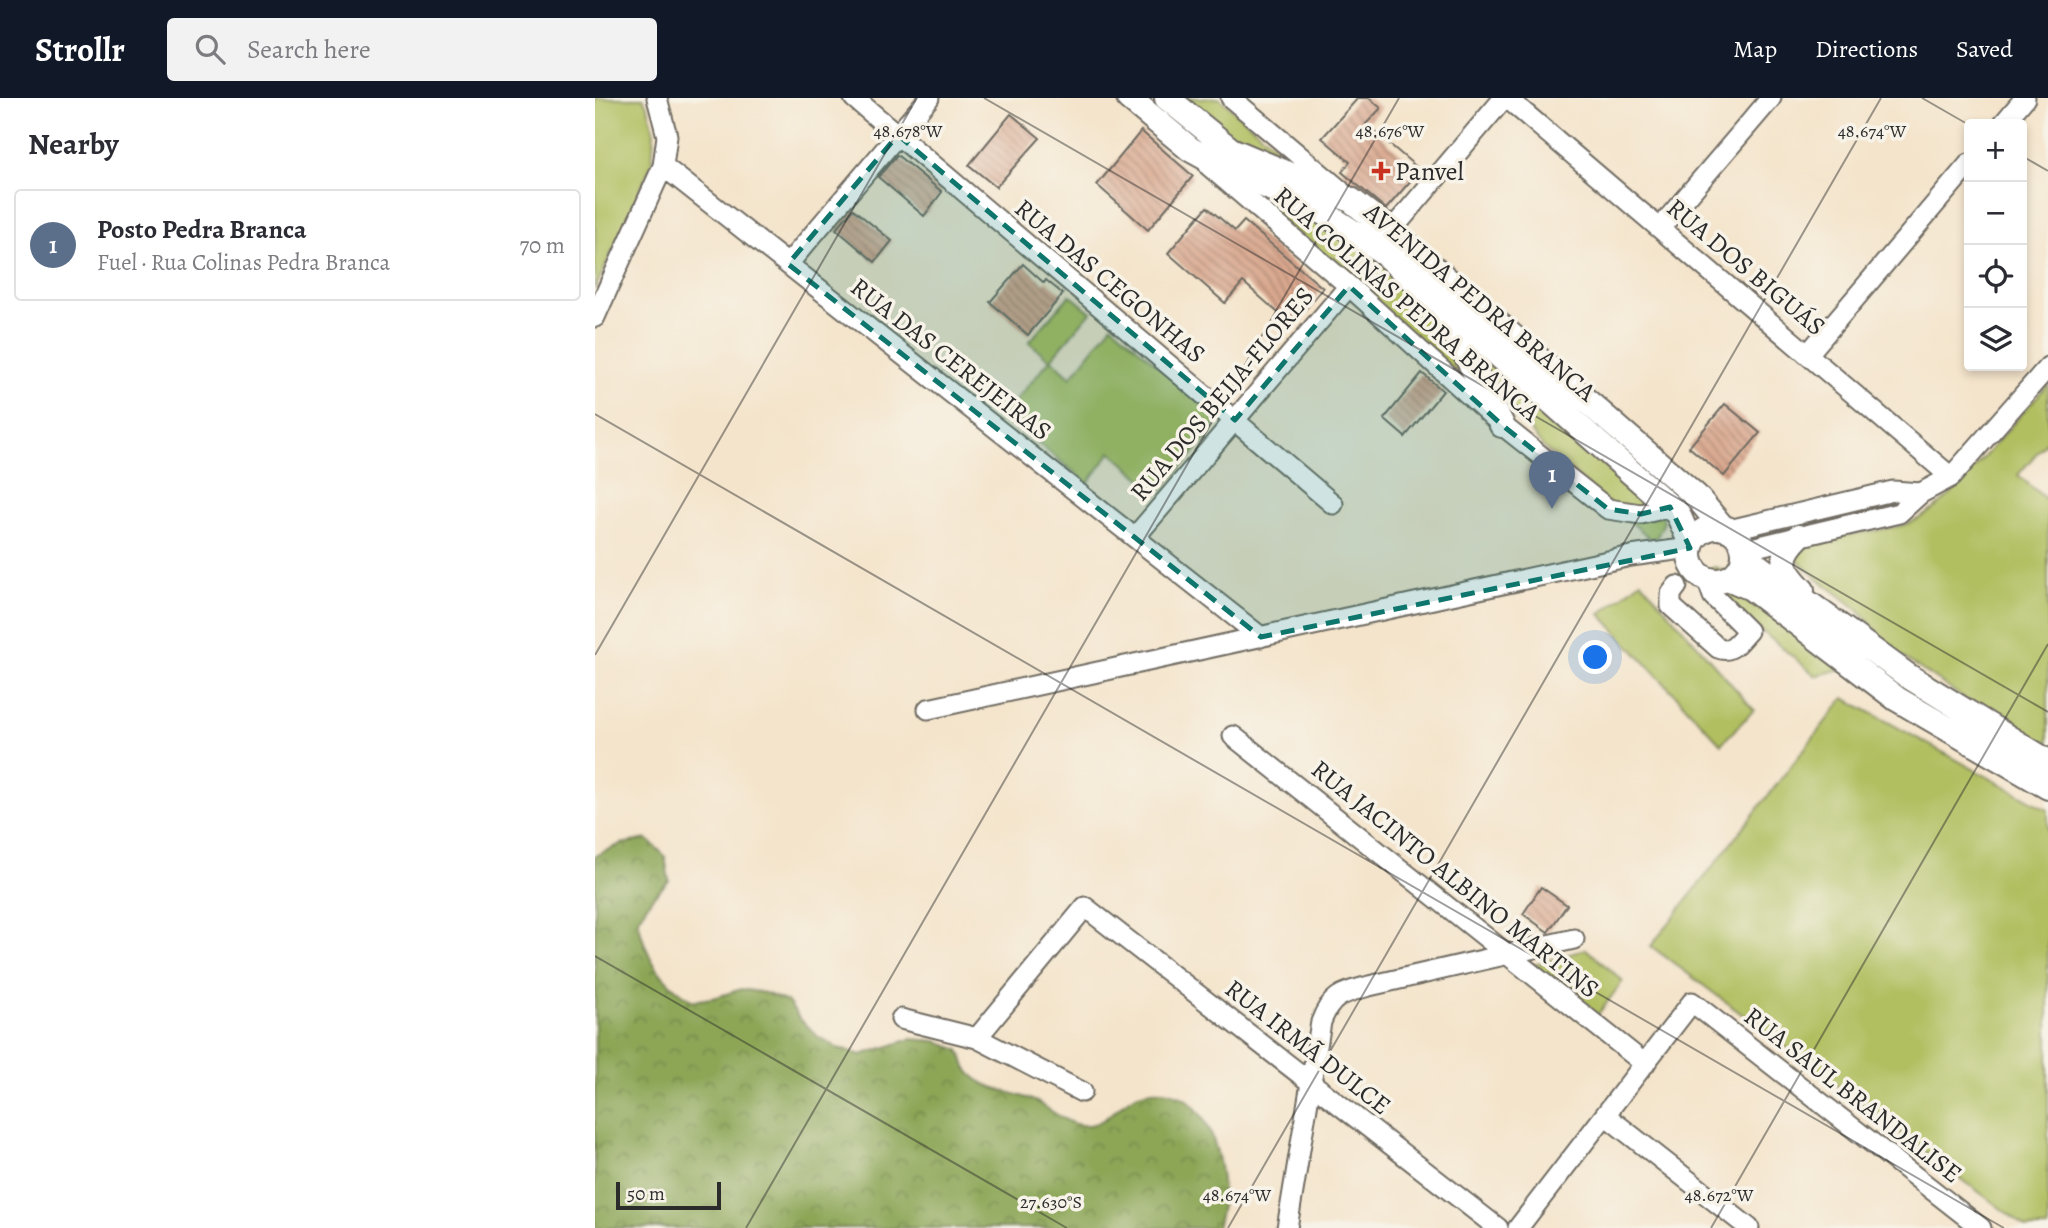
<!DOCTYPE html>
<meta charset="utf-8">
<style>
body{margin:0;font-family:Alegreya,serif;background:#f2f2f3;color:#2b2b33}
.controls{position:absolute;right:21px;top:21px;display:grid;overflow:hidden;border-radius:7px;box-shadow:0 4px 10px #0003}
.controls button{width:63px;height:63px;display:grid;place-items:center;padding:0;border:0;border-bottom:2px solid #e1e1e2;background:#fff;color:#2b2b33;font:35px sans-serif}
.scale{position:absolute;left:21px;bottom:18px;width:105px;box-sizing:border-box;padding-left:7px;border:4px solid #2b2b2b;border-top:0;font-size:19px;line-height:24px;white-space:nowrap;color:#2b2b2b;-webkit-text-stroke:5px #f7f3e8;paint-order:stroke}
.you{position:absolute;left:1001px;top:560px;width:24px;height:24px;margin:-18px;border:5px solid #fff;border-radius:50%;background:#1a73e8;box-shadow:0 0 0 10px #1a73e833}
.badge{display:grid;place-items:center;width:46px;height:46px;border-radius:50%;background:#111827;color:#fff;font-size:23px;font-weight:700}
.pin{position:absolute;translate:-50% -58px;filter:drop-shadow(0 2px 4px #0008)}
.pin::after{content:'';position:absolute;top:37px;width:24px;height:21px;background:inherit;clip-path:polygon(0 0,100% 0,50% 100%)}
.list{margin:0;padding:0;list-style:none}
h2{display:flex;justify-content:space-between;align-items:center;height:91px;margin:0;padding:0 28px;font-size:30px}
h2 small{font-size:23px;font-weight:400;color:#7c7c81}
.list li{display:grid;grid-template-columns:46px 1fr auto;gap:21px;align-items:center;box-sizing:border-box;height:112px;margin:0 14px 14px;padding:0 14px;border:2px solid #e1e1e2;border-radius:7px}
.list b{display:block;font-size:26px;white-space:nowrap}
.list p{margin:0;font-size:23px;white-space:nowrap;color:#7c7c81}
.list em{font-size:23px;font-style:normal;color:#7c7c81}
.icon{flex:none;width:38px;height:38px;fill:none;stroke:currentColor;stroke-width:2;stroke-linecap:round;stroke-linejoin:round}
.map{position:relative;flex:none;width:1453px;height:1130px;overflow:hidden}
header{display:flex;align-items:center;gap:42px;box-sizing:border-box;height:98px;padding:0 35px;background:#111827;color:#fff}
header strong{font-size:33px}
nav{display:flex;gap:38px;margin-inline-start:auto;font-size:24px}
.search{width:490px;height:63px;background:#f2f2f3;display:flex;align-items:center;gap:18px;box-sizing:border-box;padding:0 24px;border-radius:7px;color:#7c7c81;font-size:26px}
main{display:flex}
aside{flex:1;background:#fff}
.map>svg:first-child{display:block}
.grass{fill:#b1bf61;stroke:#6e7546;stroke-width:2}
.forest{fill:url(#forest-crowns);stroke:#5c6841;stroke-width:2}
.building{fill:url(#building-back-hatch)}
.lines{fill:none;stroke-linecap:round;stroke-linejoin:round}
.minor-casing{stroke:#716c63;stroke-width:23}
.major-casing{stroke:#716c63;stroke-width:28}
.minor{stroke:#fff;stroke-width:19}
.major{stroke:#fff;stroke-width:24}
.marked{fill:#0f766e;fill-opacity:0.2;stroke:#0f766e;stroke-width:5;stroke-dasharray:14 9;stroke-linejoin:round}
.ticks{fill:none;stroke:#2b2b2b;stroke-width:2;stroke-opacity:0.45}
.poi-dot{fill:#c8321e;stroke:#f7f3e8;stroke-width:2.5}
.labels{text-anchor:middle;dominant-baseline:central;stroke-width:7;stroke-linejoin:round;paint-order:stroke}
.poi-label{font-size:26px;fill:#2b2b2b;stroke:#f7f3e8;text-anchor:start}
.street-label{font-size:26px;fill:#2b2b2b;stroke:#f7f3e8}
.ticks-label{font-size:18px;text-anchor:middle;fill:#2b2b2b;stroke:#f7f3e8;stroke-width:7;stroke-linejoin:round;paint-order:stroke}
</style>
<header>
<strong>Strollr</strong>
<div class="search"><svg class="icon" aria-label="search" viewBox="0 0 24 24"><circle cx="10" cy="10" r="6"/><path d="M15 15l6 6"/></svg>Search here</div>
<nav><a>Map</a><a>Directions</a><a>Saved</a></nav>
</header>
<main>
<aside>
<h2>Nearby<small></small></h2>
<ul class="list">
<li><span class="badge" style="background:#5c6f8a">1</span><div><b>Posto Pedra Branca</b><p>Fuel · Rua Colinas Pedra Branca</p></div><em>70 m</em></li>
</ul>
</aside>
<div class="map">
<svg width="1453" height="1130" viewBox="0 0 1453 1130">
<defs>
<pattern id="forest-crowns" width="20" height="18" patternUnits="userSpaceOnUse" patternTransform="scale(1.75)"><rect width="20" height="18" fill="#8ca657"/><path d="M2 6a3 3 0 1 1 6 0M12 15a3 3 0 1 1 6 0" fill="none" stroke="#738748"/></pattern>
<pattern id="building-back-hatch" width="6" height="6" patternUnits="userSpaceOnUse" patternTransform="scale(1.75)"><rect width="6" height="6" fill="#d9a78e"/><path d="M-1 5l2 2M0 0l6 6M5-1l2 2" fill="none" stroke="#b08874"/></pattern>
</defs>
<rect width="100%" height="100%" fill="#f7f3e8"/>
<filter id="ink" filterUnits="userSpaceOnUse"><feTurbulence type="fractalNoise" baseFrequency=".0143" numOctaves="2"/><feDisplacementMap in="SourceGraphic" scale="14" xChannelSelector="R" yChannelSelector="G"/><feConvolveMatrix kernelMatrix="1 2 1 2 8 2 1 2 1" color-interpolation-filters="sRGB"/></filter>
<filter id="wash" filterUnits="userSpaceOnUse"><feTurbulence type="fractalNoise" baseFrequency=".00686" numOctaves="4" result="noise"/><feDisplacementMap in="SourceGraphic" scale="28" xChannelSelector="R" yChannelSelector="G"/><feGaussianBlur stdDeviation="1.57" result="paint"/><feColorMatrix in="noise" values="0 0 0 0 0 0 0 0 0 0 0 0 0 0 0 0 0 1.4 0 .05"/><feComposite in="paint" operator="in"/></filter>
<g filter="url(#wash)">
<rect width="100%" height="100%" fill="#f4e4cb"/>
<!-- grass -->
<path class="grass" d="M0,0H48L53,9L59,34L57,65L0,191Z
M585,0H624L710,74L625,34Z
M654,95L687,104L729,123L829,198L879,290Z
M475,197L496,214L456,261L476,279L517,227L618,316L621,325L614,338L563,395L516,354L493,385L408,317L455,262L434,244Z
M886,256L949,307L961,328L985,350L1009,366L1066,413L1069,424L1062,439L1056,441L949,350L934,331L913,315L890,276Z
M1453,286V342L1423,377L1453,403V652L1379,607L1287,545C1272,507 1225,490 1200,459C1217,432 1291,438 1321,422C1349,408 1369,382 1388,360C1410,335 1431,311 1453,286Z
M1120,469L1131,473L1249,570L1221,578L1102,479L1103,473Z
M1046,483L1159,612L1126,646L1005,516Z
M1249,600L1453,712V1130H1432L1056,848Z
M991,851L1028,883L998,923L933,869Z"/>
<!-- forest -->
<path class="forest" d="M52,741L70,758L74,783L57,800L43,821C50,859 65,883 98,903L122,899L146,891L170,895L193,904L204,920L222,938L243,950L266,957L316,941L341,943L364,952C368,959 370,970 376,976C394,994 421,993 444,1005C456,1012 472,1026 486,1027C515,1030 524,999 550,994C609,983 627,1053 628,1098C628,1109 624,1120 622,1130H0V758L26,746Z"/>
<g id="blocks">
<!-- building -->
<path class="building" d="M763,0H774L786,10L771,26L825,72L791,111L747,74L755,64L727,40Z
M416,16L445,40L401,89L374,67Z
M546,33L598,78L553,132L502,87Z
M302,57L347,94L329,118L283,79Z
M612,109L640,133L649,123L728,190L697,227L648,184L630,205L573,155Z
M258,111L297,143L280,164L241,131Z
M428,166L449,185L451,182L468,196L433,237L395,204Z
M827,275L848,293L810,339L789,321Z
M1130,306L1165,335L1129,378L1094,349Z
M946,789L972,807L953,834L928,816Z"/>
</g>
</g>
<g filter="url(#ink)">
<use href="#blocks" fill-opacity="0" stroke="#716c63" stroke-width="2"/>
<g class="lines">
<defs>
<path id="minor" d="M62,0L72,38L68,68L666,539
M259,0L738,406
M636,0L745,92
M912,0L1356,379
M1408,26L1430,0
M614,68L754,188L907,327L1013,411L1046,416L1075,409
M1065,130L1176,0
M796,133L909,0
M193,166L334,0
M0,219L68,68
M1213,256L1374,66
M1134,432L1298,393L1326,395
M540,439L754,188
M1148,452L1304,415L1326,395L1356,379L1453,269
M1082,488L1076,496V508L1123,550C1137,556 1144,542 1153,533L1118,498L1112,481
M333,611L1036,458L1095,450
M638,638L1050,966
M306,921L382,940L490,809L903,1130
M382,940L487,994
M1010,1017L1154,1130
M692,1130L726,924C736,897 748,895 774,888L979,841
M923,1130L1097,904L1386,1130"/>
<path id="major" d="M534,0L595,51L622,66L726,113L785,152L1083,416L1096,446
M572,0L636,52L756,102L796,133L1101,398L1128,430
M850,216L907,327
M1095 456a27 27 0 1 1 54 0a27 27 0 1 1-54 0Z
M1203,439C1181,461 1188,472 1207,492
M1149,458L1313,578L1453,664
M1135,481L1156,490L1302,601L1453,689"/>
</defs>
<!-- minor casing -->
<use href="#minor" class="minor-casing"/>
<!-- major casing -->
<use href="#major" class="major-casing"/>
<!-- minor -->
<use href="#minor" class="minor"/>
<!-- major -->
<use href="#major" class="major"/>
</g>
</g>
<!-- marked area -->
<path class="marked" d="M303,37L640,322L754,188L907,327L1013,411L1046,416L1075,409L1095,450L666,539L193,166Z"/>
<!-- ticks -->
<path class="ticks" d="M389,0L1453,614M1327,0L1374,27M1427,58L1453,73M0,316L1409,1130M0,557L322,0M0,858L472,1130M151,1130L804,0M633,1130L1286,0M1116,1130L1453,546"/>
<!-- markers -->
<path class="poi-dot" d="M782.5 62.5h7v7h7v7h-7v7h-7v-7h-7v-7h7z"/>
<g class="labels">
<!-- poi labels -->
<g class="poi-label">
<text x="800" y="73">Panvel</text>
</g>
<!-- street labels -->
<g class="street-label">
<text transform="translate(1151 169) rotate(40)">RUA DOS BIGUÁS</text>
<text transform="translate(515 183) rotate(40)">RUA DAS CEGONHAS</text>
<text transform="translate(885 204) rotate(40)">AVENIDA PEDRA BRANCA</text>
<text transform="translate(812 206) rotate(41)">RUA COLINAS PEDRA BRANCA</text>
<text transform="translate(356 261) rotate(38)">RUA DAS CEREJEIRAS</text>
<text transform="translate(627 296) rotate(-50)">RUA DOS BEIJA-FLORES</text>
<text transform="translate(860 781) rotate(39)">RUA JACINTO ALBINO MARTINS</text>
<text transform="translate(713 949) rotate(38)">RUA IRMÃ DULCE</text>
<text transform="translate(1258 997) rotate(38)">RUA SAUL BRANDALISE</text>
</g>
</g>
<g class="ticks-label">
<text x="313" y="39">48.678°W</text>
<text x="795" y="39">48.676°W</text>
<text x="1277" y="39">48.674°W</text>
<text x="642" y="1103">48.674°W</text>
<text x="1124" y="1103">48.672°W</text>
<text x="456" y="1110">27.630°S</text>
</g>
</svg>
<div class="controls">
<button>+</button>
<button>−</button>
<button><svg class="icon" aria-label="locate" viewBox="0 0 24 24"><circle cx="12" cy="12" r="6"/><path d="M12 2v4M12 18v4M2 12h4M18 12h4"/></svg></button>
<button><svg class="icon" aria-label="layers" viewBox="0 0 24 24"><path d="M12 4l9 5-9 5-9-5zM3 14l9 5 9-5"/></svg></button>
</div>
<div class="scale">50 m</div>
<div class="you"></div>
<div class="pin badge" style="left:957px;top:411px;background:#5c6f8a">1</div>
</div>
</main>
